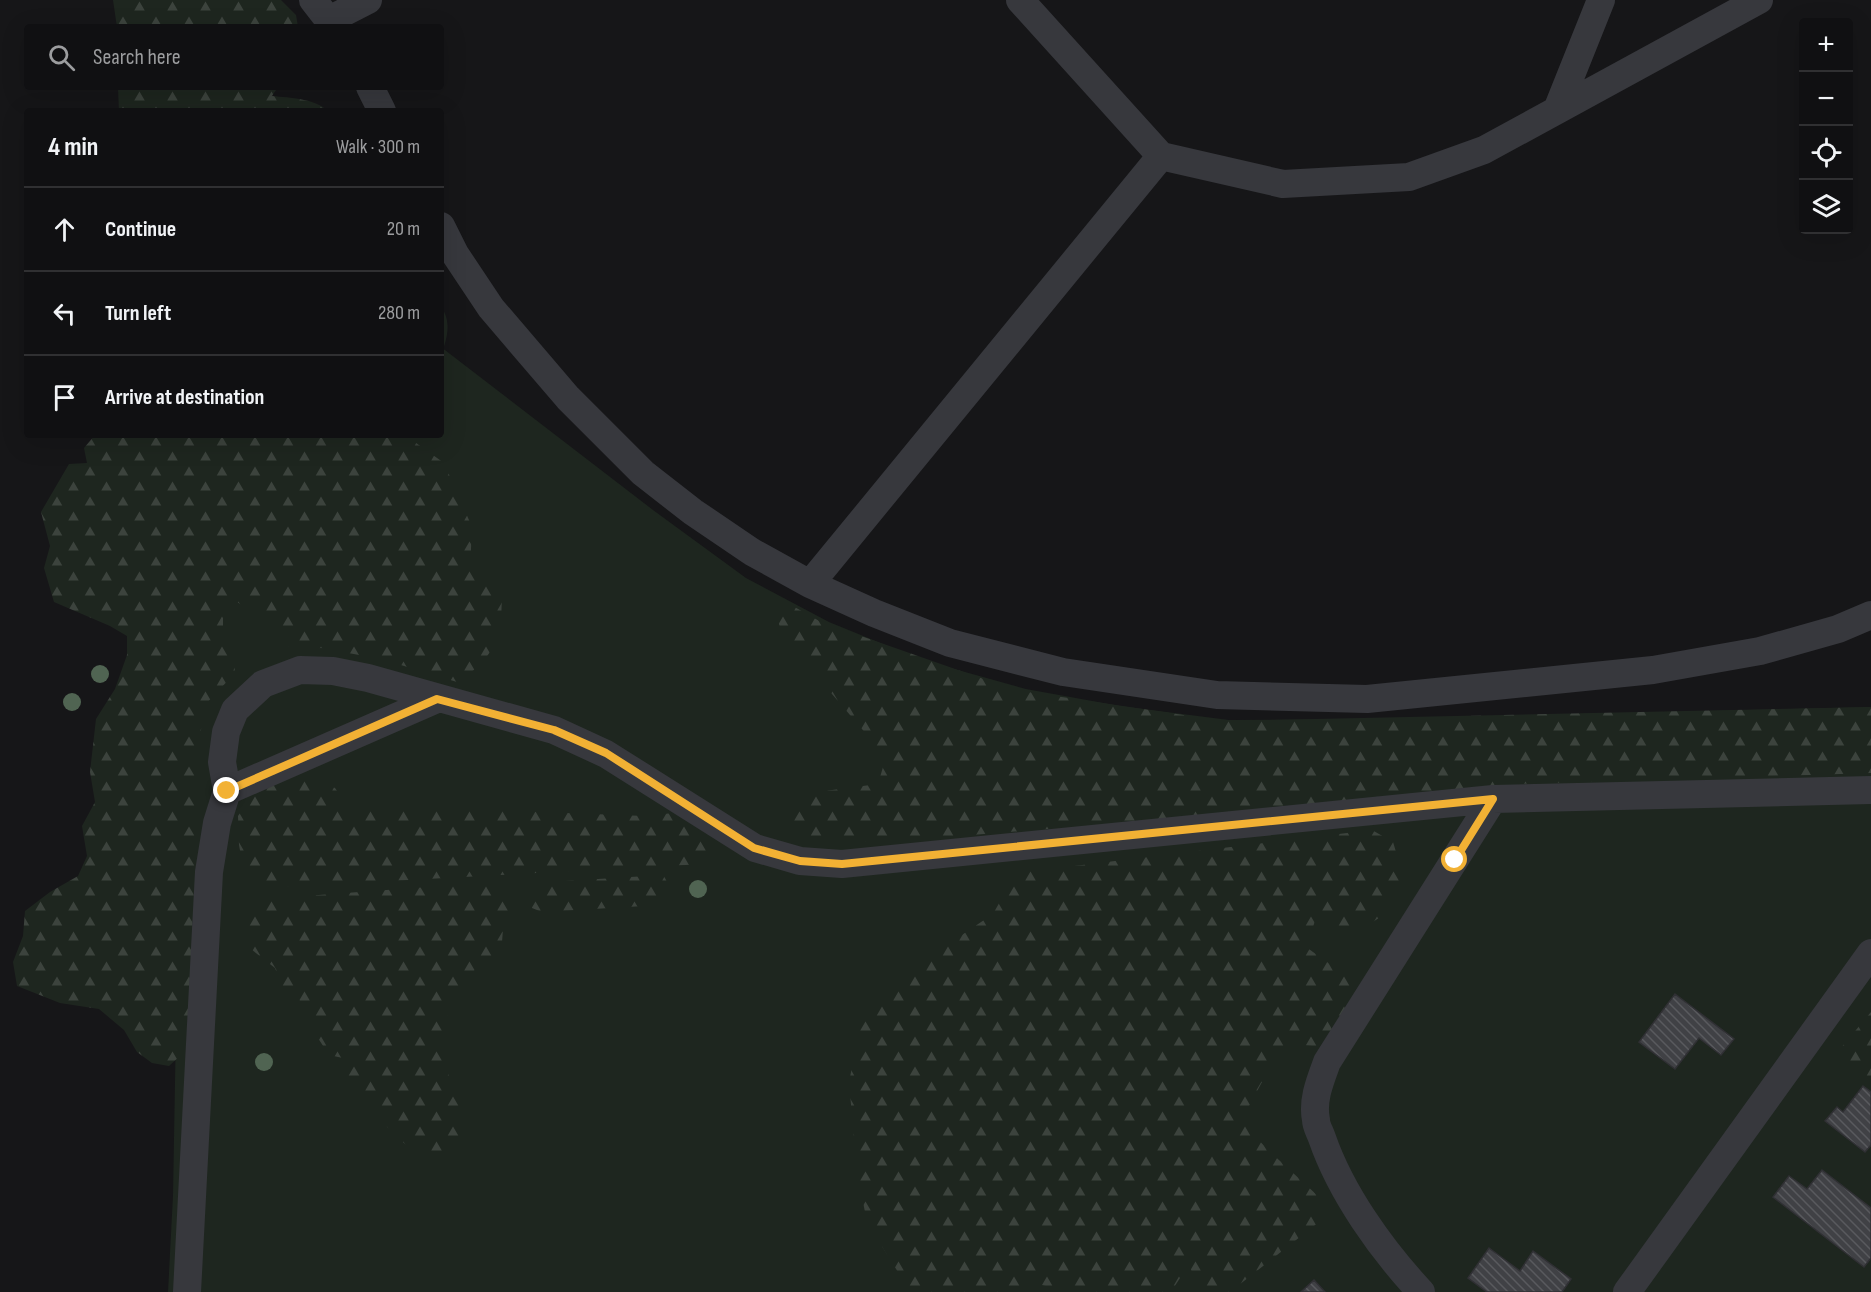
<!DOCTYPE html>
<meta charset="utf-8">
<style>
body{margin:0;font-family:"Sofia Sans Condensed",sans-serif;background:#1e1e20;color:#f1f3f6}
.controls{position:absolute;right:18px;top:18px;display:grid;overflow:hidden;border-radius:6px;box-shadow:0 6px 24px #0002}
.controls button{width:54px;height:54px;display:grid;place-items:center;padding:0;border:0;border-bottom:2px solid #303032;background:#101012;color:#f1f3f6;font:30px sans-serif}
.stop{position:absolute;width:18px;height:18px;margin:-14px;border:4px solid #f2b134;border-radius:50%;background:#fff}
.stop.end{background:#f2b134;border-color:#fff;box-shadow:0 2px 6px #0008}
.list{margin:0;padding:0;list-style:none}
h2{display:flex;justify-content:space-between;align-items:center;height:78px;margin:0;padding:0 24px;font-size:26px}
h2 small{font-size:20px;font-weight:400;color:#9c9d9f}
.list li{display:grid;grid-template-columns:39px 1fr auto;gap:18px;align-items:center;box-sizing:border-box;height:84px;padding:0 24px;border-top:2px solid #303032}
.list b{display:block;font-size:22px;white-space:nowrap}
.list em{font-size:20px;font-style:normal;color:#9c9d9f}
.icon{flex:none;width:33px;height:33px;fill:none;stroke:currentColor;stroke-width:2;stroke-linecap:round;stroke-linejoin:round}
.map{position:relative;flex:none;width:1871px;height:1292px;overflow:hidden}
.search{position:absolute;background:#101012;box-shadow:0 6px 24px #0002;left:24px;top:24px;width:420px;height:66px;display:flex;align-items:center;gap:15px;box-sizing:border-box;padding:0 21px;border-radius:6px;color:#9c9d9f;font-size:22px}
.panel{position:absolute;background:#101012;box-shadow:0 6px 24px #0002;left:24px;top:108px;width:420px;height:330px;border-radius:6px}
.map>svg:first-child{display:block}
.green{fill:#1e261f}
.forest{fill:url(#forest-firs)}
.building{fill:url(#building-back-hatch);stroke:#303034;stroke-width:1.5}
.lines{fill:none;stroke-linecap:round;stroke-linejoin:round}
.street{stroke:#37383d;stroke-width:28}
.tree{fill:#506452}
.route{stroke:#f2b134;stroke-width:8}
</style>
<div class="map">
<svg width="1871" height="1292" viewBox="0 0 1871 1292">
<defs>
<pattern id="forest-firs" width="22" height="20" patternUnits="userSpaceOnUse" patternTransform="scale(1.5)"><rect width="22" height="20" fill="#1e261f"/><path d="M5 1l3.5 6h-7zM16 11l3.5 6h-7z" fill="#3c433d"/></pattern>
<pattern id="building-back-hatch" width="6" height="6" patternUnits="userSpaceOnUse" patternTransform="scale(1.5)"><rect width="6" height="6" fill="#404145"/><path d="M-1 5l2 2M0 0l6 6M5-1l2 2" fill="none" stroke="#595a5e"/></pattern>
</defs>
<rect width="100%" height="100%" fill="#161618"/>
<!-- green -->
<path class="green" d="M441,347L653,510L746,578L829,622L922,660L1026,689L1120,706L1229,720L1371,719L1871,707V1292H168L173,1195L178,911L196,435H441Z"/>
<!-- forest -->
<path class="forest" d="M113,0H281L296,15L298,27H117Z
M118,87H278L272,96C290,98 314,98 328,111H119Z
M441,307C452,321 447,340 441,354Z
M95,435H405L444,463L472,527L470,570L502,600C501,609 502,619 500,629C496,651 476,671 457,682L381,659L321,648L294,651C272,633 256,611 230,598L223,604V630L233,649L235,673L202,708L188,1025L181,1055L169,1066L152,1063L137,1052L124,1030L99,1009L60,1003L17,986L13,962L23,936L25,911L50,892L78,876L87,856L82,826L95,802L90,772L96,719L115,689L127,655V636L110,626L54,602L44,568L50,546L41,512L69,464L87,463L84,448Z
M784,601L821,622L1015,690L1224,721L1871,707V773L1518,784L1148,821L884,842L813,840L797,830L790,816L801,801L817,792L878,784L886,757L808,666L781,630L776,615L779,606Z
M314,777L335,788L356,819L369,808L385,806L645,816L673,813L708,834L713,845L711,857L704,864L260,888L248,879L243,866L239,845L238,816L254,793L285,778Z
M1372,830L1393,842L1403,875L1385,914L1356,933L1315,921L1306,947L1334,967L1366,977L1322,1047L1293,1044L1276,1056L1241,1121L1268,1150L1318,1196L1319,1222L1230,1292H1199L1189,1264L1171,1292H1069L1030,1282L1017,1292H913L906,1285L867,1222L857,1172L849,1082L862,1018L890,997L941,949L993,914L1016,873Z
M663,875C671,886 670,896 661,905L542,912L532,908L528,898L533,883Z
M495,882L511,897L508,919L503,929L501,955L478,966L454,995L442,1033L446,1069L457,1095L464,1121L458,1143L451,1156C442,1159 433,1161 424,1157C402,1147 365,1102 346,1083L352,1060L329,1055L316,1035L305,1005L282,986L275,968L251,949L240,930L245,912L252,900Z
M1871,1012V1083L1838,1058L1841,1048Z"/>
<!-- building -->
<path class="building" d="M1675,994L1734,1039L1721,1055L1699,1038L1675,1069L1639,1042Z
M1863,1086L1871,1092V1145L1865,1152L1825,1121L1837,1107L1843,1112Z
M1822,1170L1871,1208V1258L1864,1267L1773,1197L1789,1176L1807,1189Z
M1489,1248L1520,1271L1533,1251L1571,1279L1562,1292H1487L1468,1278Z
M1314,1280L1325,1292H1301Z"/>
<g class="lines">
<!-- street -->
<path class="street" d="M313,0L334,27
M1020,0L1161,156L1283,184L1409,177L1484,150L1759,0
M329,20L368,0
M370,87L382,111
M1557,110L1601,0
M441,226L455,254L491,308L568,398L643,473L693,512L752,552L810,584L874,613L950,643L1063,672L1217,695L1367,699L1653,670L1760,651L1838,629L1871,615
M810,584L1161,156
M227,791L222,762L226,732L235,710L263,684L300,670L333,671L368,678L554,730L606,754L755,848L800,861L842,864L1493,799L1871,790
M187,1292L209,872L217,823L227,791L437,699
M1421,1292C1381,1249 1341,1193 1322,1138C1320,1132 1316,1126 1316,1120C1312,1100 1320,1081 1327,1062L1493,799
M1627,1292L1871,953"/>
</g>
<!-- trees -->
<g class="tree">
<circle cx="100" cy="674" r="9"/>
<circle cx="72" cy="702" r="9"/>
<circle cx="698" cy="889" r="9"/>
<circle cx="264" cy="1062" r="9"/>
</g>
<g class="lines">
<!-- route -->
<path class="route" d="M227,791L437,699L554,730L606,753L754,848L800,861L842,864L1493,799L1455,860"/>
</g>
</svg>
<div class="controls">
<button>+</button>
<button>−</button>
<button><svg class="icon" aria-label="locate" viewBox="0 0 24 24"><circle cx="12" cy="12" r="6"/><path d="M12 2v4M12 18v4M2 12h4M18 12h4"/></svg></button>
<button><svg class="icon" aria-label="layers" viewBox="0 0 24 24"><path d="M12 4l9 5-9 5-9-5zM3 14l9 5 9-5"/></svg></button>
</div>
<div class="stop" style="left:1455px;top:860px"></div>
<div class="stop end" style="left:227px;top:791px"></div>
<div class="search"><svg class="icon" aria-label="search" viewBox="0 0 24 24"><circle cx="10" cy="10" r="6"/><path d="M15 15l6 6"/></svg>Search here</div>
<section class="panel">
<h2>4 min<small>Walk · 300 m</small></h2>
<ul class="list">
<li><svg class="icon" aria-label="ahead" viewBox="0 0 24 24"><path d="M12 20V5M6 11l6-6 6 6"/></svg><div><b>Continue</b></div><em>20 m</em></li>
<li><svg class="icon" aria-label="left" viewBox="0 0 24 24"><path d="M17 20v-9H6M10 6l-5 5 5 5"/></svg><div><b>Turn left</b></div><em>280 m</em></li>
<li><svg class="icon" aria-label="arrive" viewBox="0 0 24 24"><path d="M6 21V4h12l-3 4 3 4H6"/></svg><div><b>Arrive at destination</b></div></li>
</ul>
</section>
</div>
